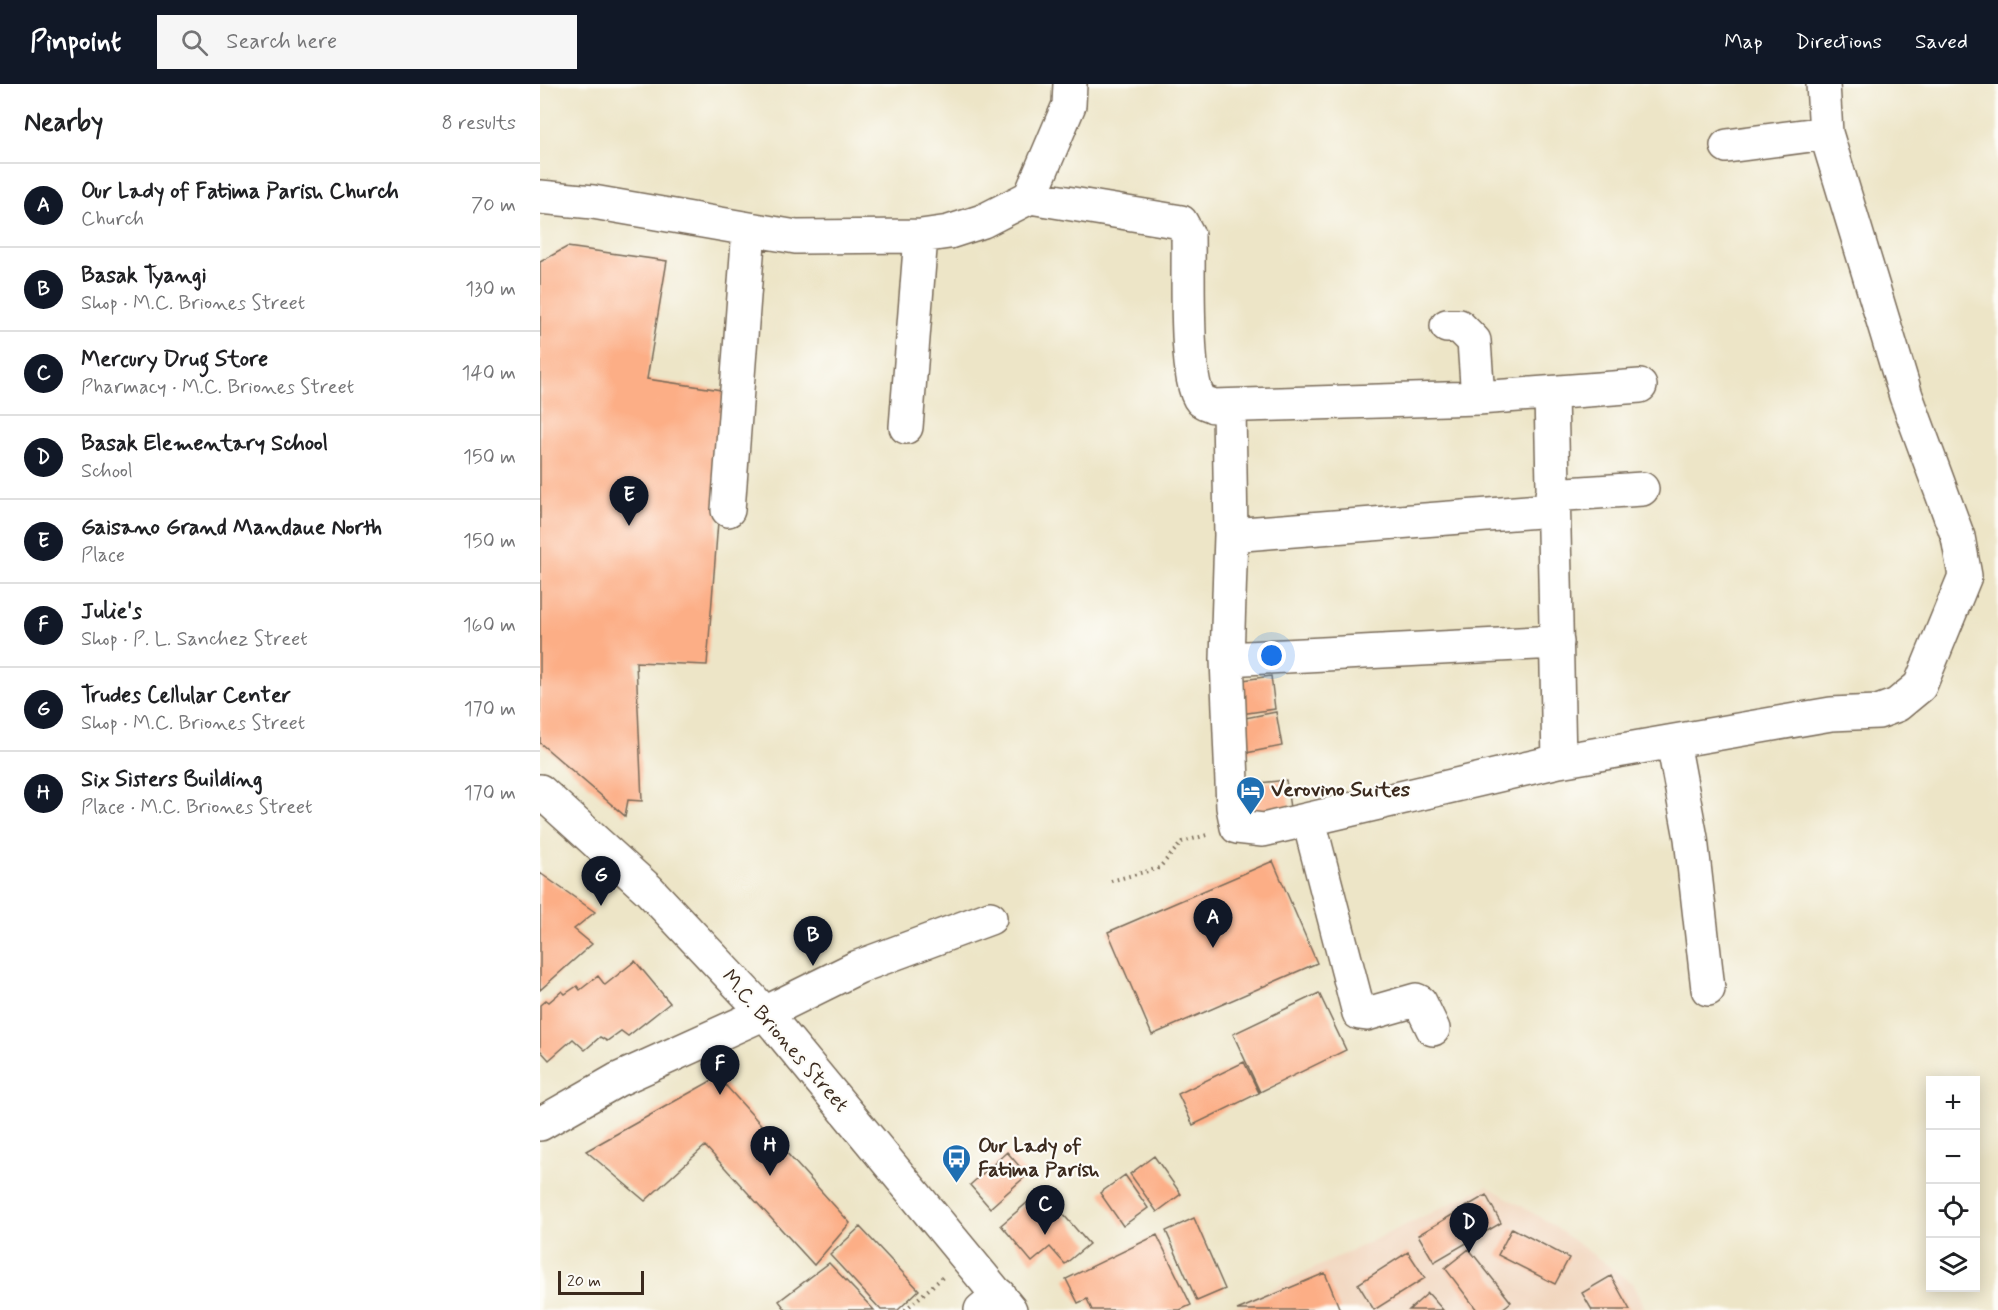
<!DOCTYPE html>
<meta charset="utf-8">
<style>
body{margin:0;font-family:Mynerve,sans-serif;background:#f6f6f6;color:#202124}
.controls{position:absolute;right:18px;bottom:18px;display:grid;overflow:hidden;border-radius:0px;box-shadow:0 3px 15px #0003}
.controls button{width:54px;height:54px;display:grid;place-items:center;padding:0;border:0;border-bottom:2px solid #e0e0e0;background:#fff;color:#202124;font:30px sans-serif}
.scale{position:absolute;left:18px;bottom:15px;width:86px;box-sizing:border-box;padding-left:6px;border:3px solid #3b2a1e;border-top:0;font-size:16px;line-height:21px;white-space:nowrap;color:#3b2a1e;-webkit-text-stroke:4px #fdfcf7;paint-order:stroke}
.you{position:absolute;left:732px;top:572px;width:21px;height:21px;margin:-15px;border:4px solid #fff;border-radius:50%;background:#1a73e8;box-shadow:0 0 0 9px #1a73e833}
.badge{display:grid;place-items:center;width:39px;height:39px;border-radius:50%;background:#111827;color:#fff;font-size:20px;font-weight:700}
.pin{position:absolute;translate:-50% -50px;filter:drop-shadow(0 2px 3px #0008)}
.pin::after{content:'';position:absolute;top:32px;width:21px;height:18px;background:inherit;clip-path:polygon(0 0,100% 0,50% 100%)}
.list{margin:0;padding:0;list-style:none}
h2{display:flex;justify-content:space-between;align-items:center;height:78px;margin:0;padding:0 24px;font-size:26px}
h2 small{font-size:20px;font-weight:400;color:#757577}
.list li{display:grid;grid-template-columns:39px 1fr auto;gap:18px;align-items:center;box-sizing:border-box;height:84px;padding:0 24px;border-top:2px solid #e0e0e0}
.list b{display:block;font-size:22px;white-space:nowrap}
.list p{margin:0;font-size:20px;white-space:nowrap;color:#757577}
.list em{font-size:20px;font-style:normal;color:#757577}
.icon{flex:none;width:33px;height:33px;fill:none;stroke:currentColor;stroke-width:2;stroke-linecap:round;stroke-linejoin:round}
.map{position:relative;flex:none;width:1458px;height:1226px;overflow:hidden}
header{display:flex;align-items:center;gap:36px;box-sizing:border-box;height:84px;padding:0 30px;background:#111827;color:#fff}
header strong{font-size:28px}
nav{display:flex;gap:33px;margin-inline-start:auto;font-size:21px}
.search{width:420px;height:54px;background:#f6f6f6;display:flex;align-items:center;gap:15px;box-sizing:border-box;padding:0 21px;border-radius:0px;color:#757577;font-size:22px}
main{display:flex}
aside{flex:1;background:#fff}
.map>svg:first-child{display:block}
.built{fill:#f1d5bd}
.building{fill:#fcae86}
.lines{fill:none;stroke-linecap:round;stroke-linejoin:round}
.minor-casing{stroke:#796b59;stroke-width:36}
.major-casing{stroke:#796b59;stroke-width:36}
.path{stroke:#796b59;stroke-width:4;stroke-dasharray:1.5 4.5;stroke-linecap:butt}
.minor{stroke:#fff;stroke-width:33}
.major{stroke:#fff;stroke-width:33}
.labels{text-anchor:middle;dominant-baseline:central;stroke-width:4.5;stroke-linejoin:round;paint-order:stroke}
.poi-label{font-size:21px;font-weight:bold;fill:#3b2a1e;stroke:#fdfcf7;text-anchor:start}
.street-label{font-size:21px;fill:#3b2a1e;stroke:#fdfcf7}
</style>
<header>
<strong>Pinpoint</strong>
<div class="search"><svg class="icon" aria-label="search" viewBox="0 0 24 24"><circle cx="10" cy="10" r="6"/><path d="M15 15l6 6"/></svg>Search here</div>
<nav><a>Map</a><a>Directions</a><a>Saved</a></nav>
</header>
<main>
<aside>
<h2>Nearby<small>8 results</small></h2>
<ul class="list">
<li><span class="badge">A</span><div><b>Our Lady of Fatima Parish Church</b><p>Church</p></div><em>70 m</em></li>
<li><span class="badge">B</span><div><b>Basak Tyangi</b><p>Shop · M.C. Briones Street</p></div><em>130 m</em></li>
<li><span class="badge">C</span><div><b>Mercury Drug Store</b><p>Pharmacy · M.C. Briones Street</p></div><em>140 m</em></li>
<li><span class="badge">D</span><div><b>Basak Elementary School</b><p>School</p></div><em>150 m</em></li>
<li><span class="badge">E</span><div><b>Gaisano Grand Mandaue North</b><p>Place</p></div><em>150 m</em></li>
<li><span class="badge">F</span><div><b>Julie's</b><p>Shop · P. L. Sanchez Street</p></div><em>160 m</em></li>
<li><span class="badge">G</span><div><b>Trudes Cellular Center</b><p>Shop · M.C. Briones Street</p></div><em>170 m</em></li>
<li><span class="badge">H</span><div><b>Six Sisters Building</b><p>Place · M.C. Briones Street</p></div><em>170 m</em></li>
</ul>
</aside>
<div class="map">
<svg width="1458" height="1226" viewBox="0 0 1458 1226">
<rect width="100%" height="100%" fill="#fdfcf7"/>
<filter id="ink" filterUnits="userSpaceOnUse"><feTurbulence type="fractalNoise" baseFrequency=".0167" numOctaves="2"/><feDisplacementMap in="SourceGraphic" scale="12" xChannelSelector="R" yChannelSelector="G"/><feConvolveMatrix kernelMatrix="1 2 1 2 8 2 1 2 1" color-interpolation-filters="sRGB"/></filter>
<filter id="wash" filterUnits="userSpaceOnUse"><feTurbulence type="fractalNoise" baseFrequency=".008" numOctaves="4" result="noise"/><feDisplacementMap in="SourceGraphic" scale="24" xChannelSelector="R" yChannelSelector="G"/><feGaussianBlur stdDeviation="1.35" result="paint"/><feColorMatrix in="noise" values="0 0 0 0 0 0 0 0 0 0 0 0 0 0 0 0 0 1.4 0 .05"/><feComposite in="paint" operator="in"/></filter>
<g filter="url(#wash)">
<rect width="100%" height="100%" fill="#ede5c7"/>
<!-- built -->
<path class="built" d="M947,1102L1008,1138L1092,1199L1105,1226H687Z"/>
<g id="blocks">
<!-- building -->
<path class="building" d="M27,163L127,177L107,295L188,307L167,581L96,578L102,717L88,716L85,732L0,659V178Z
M731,592L735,625L694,631L689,598Z
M736,628L742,662L701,670L695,636Z
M746,696L751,731L708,737L703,701Z
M733,777L777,879L612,951L568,848Z
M0,789L55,828L34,845L52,860L0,906Z
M95,877L130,919L88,952L81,947L67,957L60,953L45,966L33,955L9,976L0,966V921L6,916L9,918L22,907L25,910L37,902L40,906L58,892L65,901Z
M779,909L806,966L720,1008L693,950Z
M704,978L719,1009L653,1041L638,1010Z
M178,993L310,1139L274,1181L165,1062L105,1117L46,1067Z
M467,1068L487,1091L450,1124L430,1101Z
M614,1072L641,1110L617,1128L590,1090Z
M585,1091L608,1124L583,1142L560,1109Z
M502,1106L549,1160L525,1180L510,1163L492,1178L461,1141Z
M946,1111L961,1139L894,1178L878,1151Z
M654,1134L685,1205L657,1217L626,1147Z
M320,1143L379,1206L358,1226H341L290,1171Z
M972,1144L1029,1174L1015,1200L958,1171Z
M617,1151L651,1221L640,1226H552L547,1215L538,1219L526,1195Z
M929,1165L971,1218L961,1226H937L905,1184Z
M868,1168L885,1194L834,1226L818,1200Z
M289,1179L334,1226H246L239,1217Z
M785,1189L800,1226H697Z
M1071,1192L1090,1226H1052L1042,1209Z
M888,1209L903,1226H869Z"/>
</g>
</g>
<g filter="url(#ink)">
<use href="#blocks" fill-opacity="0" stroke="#796b59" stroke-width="1.5"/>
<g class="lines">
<defs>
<path id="minor" d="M1187,62L1286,49
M0,113L53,118L256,153L381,152L409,148L443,137L490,113L641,138L648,151C649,181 644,297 661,316C664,319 670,320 673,322L938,314L1100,302
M490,113L529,21L530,0
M907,242H919L934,257L938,314
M1011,310L1019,677
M689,324L691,451L687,575L693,723L697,743L723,746L1019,677L1291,630L1338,628L1357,621L1380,602L1425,492L1418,453L1366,312L1286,49L1283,0
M366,343L381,152
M1012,411L1102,405
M188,426L209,145
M691,451L1012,426
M687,575L1017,558
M1133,658L1151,754L1168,905
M769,737L819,929L827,930L876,916L880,918L893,945
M0,1040L77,996L225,929L318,883L450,834
M441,1226L459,1211"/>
<path id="major" d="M0,707L109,806L225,929L470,1226"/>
</defs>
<!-- minor casing -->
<use href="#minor" class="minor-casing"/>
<!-- major casing -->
<use href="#major" class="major-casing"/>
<!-- path -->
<path class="path" d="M571,797L619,784L642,758L667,751
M365,1226L404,1192"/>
<!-- minor -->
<use href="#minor" class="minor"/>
<!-- major -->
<use href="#major" class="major"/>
</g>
</g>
<!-- icons -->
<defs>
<symbol id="hotel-pin" viewBox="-11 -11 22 30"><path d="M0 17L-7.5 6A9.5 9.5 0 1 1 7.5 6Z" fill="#1f6fb2" stroke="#fdfcf7"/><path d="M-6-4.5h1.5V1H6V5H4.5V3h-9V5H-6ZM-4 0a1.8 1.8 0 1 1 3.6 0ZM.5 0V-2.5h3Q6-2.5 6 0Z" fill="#fff"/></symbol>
<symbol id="bus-pin" viewBox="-11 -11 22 30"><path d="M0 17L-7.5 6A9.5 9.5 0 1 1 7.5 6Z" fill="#1f6fb2" stroke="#fdfcf7"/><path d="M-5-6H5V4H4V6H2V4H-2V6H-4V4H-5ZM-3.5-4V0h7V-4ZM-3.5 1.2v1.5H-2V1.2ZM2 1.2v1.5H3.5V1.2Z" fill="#fff"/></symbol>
</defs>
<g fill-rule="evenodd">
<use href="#hotel-pin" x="694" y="690" width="33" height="45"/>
<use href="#bus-pin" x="400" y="1058" width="33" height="45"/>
</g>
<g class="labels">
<!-- poi labels -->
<g class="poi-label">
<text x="731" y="706">Verovino Suites</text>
<text x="438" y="1062">Our Lady of<tspan x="438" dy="24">Fatima Parish</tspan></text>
</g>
<!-- street labels -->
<g class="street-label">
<text transform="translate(245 957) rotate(49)">M.C. Briones Street</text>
</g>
</g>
</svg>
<div class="controls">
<button>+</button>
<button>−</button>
<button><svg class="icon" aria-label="locate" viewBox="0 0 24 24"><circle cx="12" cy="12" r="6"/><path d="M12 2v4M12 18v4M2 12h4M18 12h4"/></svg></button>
<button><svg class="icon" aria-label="layers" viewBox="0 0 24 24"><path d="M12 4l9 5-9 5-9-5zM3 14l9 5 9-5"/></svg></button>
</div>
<div class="scale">20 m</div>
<div class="you"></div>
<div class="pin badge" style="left:673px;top:864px">A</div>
<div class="pin badge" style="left:273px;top:882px">B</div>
<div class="pin badge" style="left:505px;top:1151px">C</div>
<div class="pin badge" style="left:929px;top:1169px">D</div>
<div class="pin badge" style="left:89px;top:442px">E</div>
<div class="pin badge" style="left:180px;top:1011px">F</div>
<div class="pin badge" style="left:61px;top:822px">G</div>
<div class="pin badge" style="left:230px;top:1092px">H</div>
</div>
</main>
